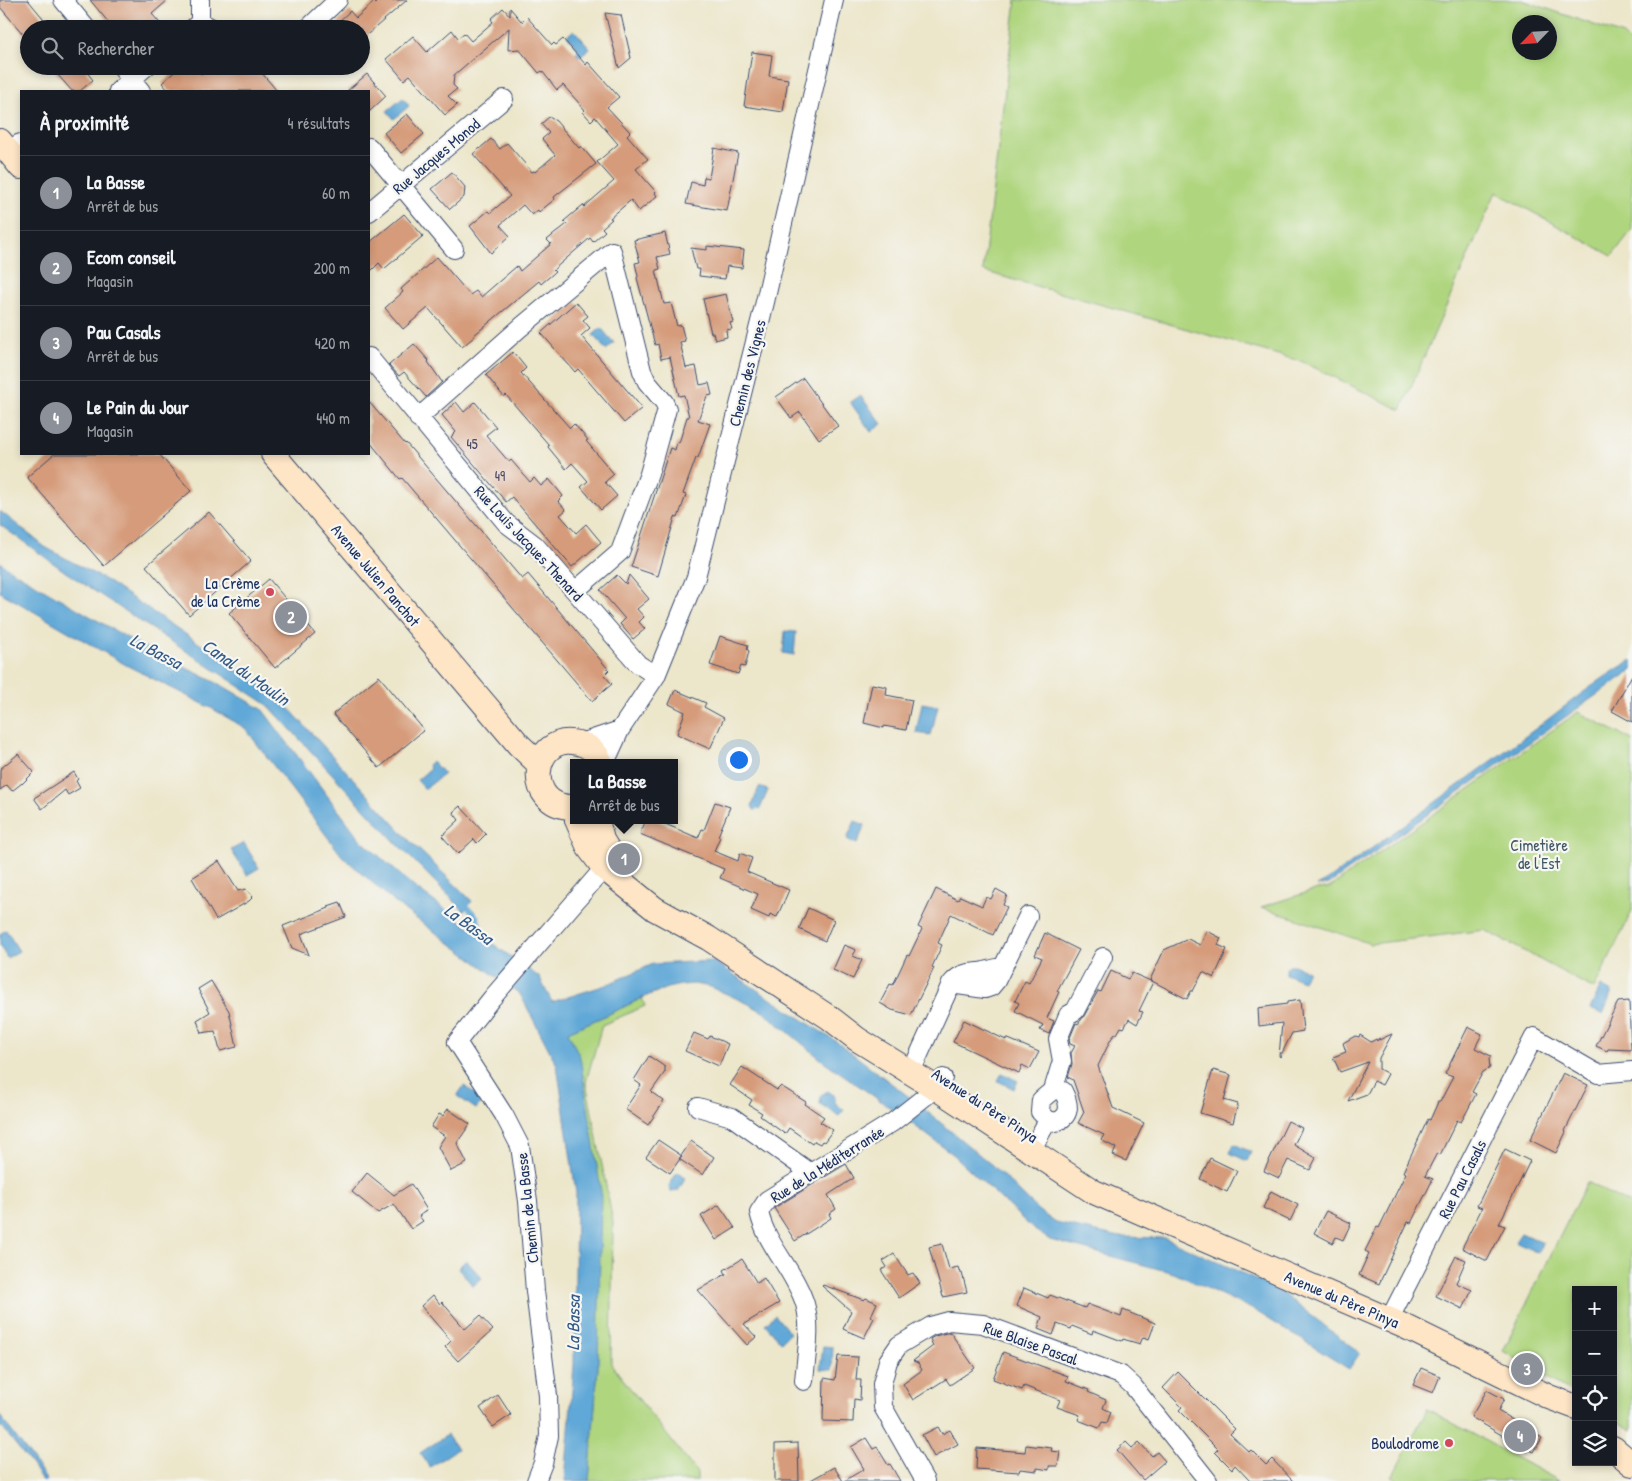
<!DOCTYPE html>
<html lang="fr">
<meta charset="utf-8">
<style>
body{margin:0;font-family:"Patrick Hand",sans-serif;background:#20242c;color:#f1f3f6}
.controls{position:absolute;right:15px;bottom:15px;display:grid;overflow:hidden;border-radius:0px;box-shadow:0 2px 8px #0003}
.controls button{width:45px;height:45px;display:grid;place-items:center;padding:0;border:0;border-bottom:1px solid #363941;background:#171b24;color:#f1f3f6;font:25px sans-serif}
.compass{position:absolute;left:1512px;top:15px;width:45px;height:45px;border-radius:50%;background:#171b24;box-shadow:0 2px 8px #0003;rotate:245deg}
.you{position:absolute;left:738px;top:759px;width:18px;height:18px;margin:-12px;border:4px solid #fff;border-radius:50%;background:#1a73e8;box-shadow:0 0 0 8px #1a73e833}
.badge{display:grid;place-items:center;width:32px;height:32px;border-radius:50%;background:#8c9099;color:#fff;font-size:16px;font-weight:700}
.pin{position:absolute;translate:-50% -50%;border:2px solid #fff;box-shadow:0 1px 5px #0006}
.popup{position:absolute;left:570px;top:759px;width:108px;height:65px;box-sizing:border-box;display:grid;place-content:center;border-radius:0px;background:#171b24;filter:drop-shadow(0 1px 4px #0005);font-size:16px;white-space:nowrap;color:#9ea1a6}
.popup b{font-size:19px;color:#f1f3f6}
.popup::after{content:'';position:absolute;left:50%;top:100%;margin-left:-10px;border:10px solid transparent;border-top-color:#171b24}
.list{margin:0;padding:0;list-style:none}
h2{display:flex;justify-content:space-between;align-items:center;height:65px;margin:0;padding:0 20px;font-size:21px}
h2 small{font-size:16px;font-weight:400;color:#9ea1a6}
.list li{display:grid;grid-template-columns:32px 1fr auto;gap:15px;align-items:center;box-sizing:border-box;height:75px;padding:0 20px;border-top:1px solid #363941}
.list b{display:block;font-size:19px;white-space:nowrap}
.list p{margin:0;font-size:16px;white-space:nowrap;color:#9ea1a6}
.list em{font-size:16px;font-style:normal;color:#9ea1a6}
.icon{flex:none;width:28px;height:28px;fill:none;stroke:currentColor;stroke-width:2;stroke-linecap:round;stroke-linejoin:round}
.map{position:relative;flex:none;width:1632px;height:1481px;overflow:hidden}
.search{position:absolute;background:#171b24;box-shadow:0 2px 8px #0003;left:20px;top:20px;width:350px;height:55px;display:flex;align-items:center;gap:12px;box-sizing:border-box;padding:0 18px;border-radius:28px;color:#9ea1a6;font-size:19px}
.panel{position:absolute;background:#171b24;box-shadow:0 2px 8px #0003;left:20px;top:90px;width:350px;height:365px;border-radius:0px}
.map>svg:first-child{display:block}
.green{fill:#afd57e;stroke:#65826e;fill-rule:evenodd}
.water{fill:#60a8d7;stroke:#3e6c9a}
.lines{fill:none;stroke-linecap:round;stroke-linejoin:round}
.stream{stroke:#60a8d7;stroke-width:5}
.building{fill:#d59b7a}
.street-casing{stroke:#3a4a6e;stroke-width:20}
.secondary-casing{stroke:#3a4a6e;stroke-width:26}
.street{stroke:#fff;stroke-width:18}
.secondary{stroke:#fde5c5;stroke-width:24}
.poi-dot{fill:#d1495b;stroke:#f6f6f2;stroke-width:2}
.labels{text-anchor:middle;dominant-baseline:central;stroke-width:4.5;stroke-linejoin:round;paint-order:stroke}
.number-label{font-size:14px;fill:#4a4a65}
.street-label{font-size:16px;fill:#1b2f5e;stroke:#f6f6f2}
.poi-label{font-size:16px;fill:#1b2f5e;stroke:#f6f6f2;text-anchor:end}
.park-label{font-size:16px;fill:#405866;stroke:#f6f6f2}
.water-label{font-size:18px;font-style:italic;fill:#335988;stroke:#f6f6f2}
</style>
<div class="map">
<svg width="1632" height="1481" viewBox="0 0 1632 1481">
<rect width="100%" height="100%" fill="#f6f6f2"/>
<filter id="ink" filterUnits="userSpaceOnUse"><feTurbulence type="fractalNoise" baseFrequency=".02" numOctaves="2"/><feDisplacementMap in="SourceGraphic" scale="10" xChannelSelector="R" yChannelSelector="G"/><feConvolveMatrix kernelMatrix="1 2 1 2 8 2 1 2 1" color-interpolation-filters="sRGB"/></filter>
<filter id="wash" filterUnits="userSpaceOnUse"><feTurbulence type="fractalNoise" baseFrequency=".0096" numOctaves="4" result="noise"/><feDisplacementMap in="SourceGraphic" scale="20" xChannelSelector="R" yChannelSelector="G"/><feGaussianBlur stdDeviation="1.12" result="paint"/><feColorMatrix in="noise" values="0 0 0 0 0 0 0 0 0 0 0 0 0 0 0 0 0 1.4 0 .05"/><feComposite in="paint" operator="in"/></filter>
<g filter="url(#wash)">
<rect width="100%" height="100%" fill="#ece6ca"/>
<!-- green -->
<path class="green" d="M1016,0H1522L1623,35L1632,44V230L1612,256L1496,192L1401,410L1303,362L983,271ZM1520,22H1550V52H1520Z
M1578,712L1632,740V911L1594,989L1485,930L1371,944L1261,907L1318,889L1329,888Z
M642,998L645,1006L602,1025L586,1082L613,1222L611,1364L697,1473V1481H589L598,1367L567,1032L607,1015Z
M1587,1182L1632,1205V1430L1613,1419V1290H1576V1395L1503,1351Z
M1427,1409L1559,1481H1399L1392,1477Z"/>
<!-- water -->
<path class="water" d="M574,30L590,48L579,57L576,53L579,50L567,36Z
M403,98L409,106L394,119L387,111Z
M601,328L614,343L606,350L593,335Z
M860,395L882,424L871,432L850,402Z
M0,511L45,547L107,581L286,702L285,704L409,840L472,901L464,911L398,845L268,705L67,573L0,525Z
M0,562L9,569L138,644L223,686L262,709L360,839L414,887L539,977L552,1002L606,985L653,964L713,961L840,1044L913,1100L993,1166L1039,1211L1056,1223L1120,1237L1165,1238L1277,1289L1360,1353L1349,1369L1254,1310L1174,1273L1050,1240L1033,1229L954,1155L895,1111L822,1060L765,1013L749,1004L711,987L694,984L681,985L667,988L649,995L607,1015L568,1032L580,1057L601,1191L598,1367L589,1481H565L574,1365L576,1193L557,1065L520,994L399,906L342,856L245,728L211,708L126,665L0,592Z
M785,631L796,632L794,655L783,653Z
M1632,660V670L1329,884L1317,886L1328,880C1393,833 1458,786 1523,738C1559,712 1593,682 1632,660Z
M922,703L938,706L931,735L916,733Z
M432,761L444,774L425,789L417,780L430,769L428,765Z
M759,787L768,790L760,809L754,810L752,806Z
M855,821L865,825L857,844L847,839Z
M244,843L259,868L247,875L231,850Z
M6,930L19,951L7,958L0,946V934Z
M1289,965H1294L1308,971L1303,981L1286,974V968Z
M1601,986L1612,992L1603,1014L1590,1009Z
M1002,1073L1018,1081L1014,1089L998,1081Z
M464,1086L483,1099L476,1109L457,1096Z
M828,1091L835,1096V1103L844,1110L839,1116L820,1104L821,1095Z
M1234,1144L1251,1152L1247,1161L1230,1153Z
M680,1173L683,1175L685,1179L678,1191L671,1192L669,1186L676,1174Z
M1521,1233L1543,1243L1538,1253L1515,1242Z
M466,1260L482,1278L473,1286L458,1268Z
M775,1315L790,1333L781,1342L765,1324Z
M823,1346L833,1347L832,1370L820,1369Z
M0,1416L34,1461L47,1481H42L32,1465L0,1425Z
M447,1435L457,1449L430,1467L420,1453Z"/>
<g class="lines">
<!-- stream -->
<path class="stream" d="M464,903L477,917L485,943"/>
</g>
<g id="blocks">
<!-- building -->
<path class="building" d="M0,0H28L52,29H29V41L0,7Z
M90,0H168L152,14L165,29H114Z
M380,0H407L361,40V29H343L338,22L350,11L356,18L374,2L376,4Z
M503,8L510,16V8L522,22L527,17L552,45L554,43L556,45L563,39L586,65L588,62L619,97L607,107L630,132L627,135L648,159L636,169L656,192L655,193L657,196L639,211L631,200L610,218L612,219L602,228L605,231L593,242L590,238L553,270L555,272L541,284L539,281L473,336L474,337L462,347L428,308L403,329L385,308L403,292L401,289L437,257L470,295L476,291L481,297L517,266L520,271L551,244L547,240L567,224L564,221L583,205L584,207L614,181L597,162L618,144L595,117L591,121L583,112L585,110L563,85L557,90L542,71L539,73L519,49L508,50L509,28L454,75L453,85L457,89L448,96L457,105L445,115L410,75L404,80L386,59L413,36L427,52L452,30L458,38L464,33L471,41L493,22L491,19Z
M605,13L621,15L631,58L619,68Z
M752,52L772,55L769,76L788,79L783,112L744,106Z
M50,66H82L93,80L80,91H72Z
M181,66H194L201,74L211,66H256L277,91H169L162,83Z
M367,74L386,96L369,112V91H347Z
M407,114L424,134L401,153L384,133Z
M549,117L556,121L579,148L581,146L596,164L554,197L555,199L539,212L538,210L532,215L523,205L500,225L510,236L491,253L470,226L488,211L490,213L510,196L473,154L491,139L500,149L507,143L532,172L534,171L535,172L555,155L542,139L549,133L541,124Z
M714,148L738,153L727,211L686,204L691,182L703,185L704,177L709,178Z
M452,172L465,187L464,197L450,209L432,189Z
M404,214L423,236L384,269L379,263L369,273V243Z
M665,233L670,254L657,257L660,269L656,270L664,304L671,303L677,326L681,325L685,341L680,342L686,368L696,366L700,385L709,383L712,395L707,396L698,420L710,424L698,458H696L683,494L686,495L678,518L675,517L658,576L631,567L670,448L675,450L677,442L679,443L687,417H689L684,395L679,396L670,357L661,359L658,344L655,345L637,278L638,276L635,263L640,262L634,240Z
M707,246L744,250L742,268L727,266L725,279L699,276L700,269H696L691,248L707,250Z
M726,294L733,322L730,323L732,329L726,330L727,337L715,340L713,333H711L703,299Z
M576,302L588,316L583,320L590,328L581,336L642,408L624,423L578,369L575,372L541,333Z
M414,344L429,361L428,362L442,382L426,397L404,372L399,376L389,365Z
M513,352L526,368L521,373L570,428L574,424L588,440L586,441L614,474L605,482L617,496L601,510L581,487L588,481L572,463L566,469L548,447L549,445L506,395L504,397L486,375Z
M803,378L838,426L819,439L800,412L791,418L776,397Z
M369,402L405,444L406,443L522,579L528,574L609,670L604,675L612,684L592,701L448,532L402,478L400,479L369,441Z
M456,402L464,412L475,402L496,427L486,435L509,462L511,460L530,482L534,478L541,486L549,479L563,496L558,501L566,510L560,515L576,533L586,524L601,542L572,567L512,497L506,502L451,437L456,432L442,415Z
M54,454H159L191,491L104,566L27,477Z
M209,512L251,561L189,615L146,566Z
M617,575L626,584L629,575L649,599L637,609L644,617L639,622L645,629L633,639L620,624L625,619L600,590Z
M269,579L315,634L275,668L229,613Z
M720,636L748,645L747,649L749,651L745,667L741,666L738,674L710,665Z
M1632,675V722L1612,711Z
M379,676L424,730L379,768L333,714Z
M872,684L887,687L886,695L912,700L906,730L884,726V728L864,723Z
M675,690L706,703L704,707L724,718L710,749L677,734L685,712L669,704Z
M18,754L34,772L22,784V783L12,791L7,785L0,790V769Z
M74,772L78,779L76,781L80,788L68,795L65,790L42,809L34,798Z
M715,802L730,807L718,836L720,837L714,851L738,861L740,853L752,858L747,872L789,890L777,917L770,914L769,918L751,910L758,894L720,878L724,869L640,834L646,820H656L698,838L702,829L704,830Z
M460,806L486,834L477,843L474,839L458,854L442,836L459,820L453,812Z
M219,861L238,891L246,889L253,897L249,901L216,920L192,878Z
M936,889L958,900L960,896L982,906L986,897L991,899L996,889L1007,895L1003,905L1007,907L993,935L951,914L938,943L942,945L932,967L934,968L911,1015L892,1010L880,1003L890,984L893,985L907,955L909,956L922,929L918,927Z
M340,902L346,917L301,934L309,955L292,948L283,926L329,908L328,906Z
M808,908L834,920L825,941L799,929Z
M1207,931L1221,938L1218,945L1227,949L1214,978L1203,972L1193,991H1191L1187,999L1150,980L1164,950L1188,939L1200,945Z
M1045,933L1079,950L1057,991L1059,992L1047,1018L1054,1021L1049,1034L1040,1030L1043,1025L1015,1011L1019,1003L1015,1001L1025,981L1029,983L1042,958L1035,955Z
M844,945L856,950L853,956L862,960L853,979L833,970Z
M1111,971L1128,979L1132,973L1153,982L1139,1011L1143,1012L1137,1024L1129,1019L1124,1028L1121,1027L1117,1034H1115L1111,1039L1098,1066L1113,1108L1144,1123L1126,1161L1113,1155L1116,1148L1101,1140L1104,1135L1078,1123L1084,1112L1073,1080L1068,1077L1072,1064L1071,1053L1075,1046L1070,1044L1069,1040L1076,1023L1078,1024L1084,1016L1098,991L1101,992Z
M211,981L229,1011L237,1047L220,1051L215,1031L201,1033L197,1020L210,1012L198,989Z
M1300,1000L1303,1031L1292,1033L1280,1057L1279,1056L1282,1023L1259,1026L1258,1008L1287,1004V1002Z
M1629,1001L1631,1050L1608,1049L1607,1051L1596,1046L1618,1002Z
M964,1020L1006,1040V1038L1039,1052L1030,1069L1022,1065L1019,1073L953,1042Z
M1468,1027L1482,1034L1475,1048L1491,1056L1489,1059L1490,1068L1483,1072L1472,1092L1476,1094L1465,1115L1461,1122L1457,1120L1440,1155L1437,1153L1425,1176L1433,1179L1411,1223L1408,1222L1379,1284L1359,1275L1369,1253L1365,1251L1377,1227L1379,1228L1406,1173L1403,1172L1428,1119L1430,1120L1438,1102H1440L1453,1077L1445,1074Z
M694,1033L708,1039L710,1036L728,1044L719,1066L685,1051Z
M1392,1034L1379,1058V1069L1388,1074L1382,1085L1374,1081L1367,1094L1348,1101L1368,1062L1340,1072L1333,1057L1346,1052L1343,1043L1355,1036L1359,1037L1360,1035L1371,1042L1376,1039L1377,1041L1379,1038V1040Z
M649,1056L665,1067V1072L651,1092L664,1101L648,1125L625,1109L641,1085L634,1080Z
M742,1067L777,1090L781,1086L806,1102L805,1104L824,1117L820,1122L833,1130L824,1142L822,1141L820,1144L814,1141L812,1144L789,1128L785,1134L760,1116L762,1113L749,1105L752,1100L730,1085Z
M1213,1070L1231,1075L1224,1100L1238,1104L1233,1123L1200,1113Z
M1563,1073L1588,1085L1565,1131L1566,1132L1556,1153L1530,1140Z
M448,1109L470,1124L457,1143L467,1163L451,1171L438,1147L445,1136L431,1127L439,1114L443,1116Z
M1288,1121L1302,1128L1294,1145L1316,1158L1310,1170L1288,1160L1279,1178L1264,1171Z
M658,1140L682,1156L670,1173L646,1157Z
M691,1141L714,1157L703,1175L679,1159Z
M1505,1149L1530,1161L1499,1224L1505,1226L1487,1261L1462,1248L1482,1208L1477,1206Z
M1210,1158L1237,1171L1227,1192L1200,1179Z
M846,1164L854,1178L828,1195L836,1209L829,1214L831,1218L795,1241L774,1208Z
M367,1173L394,1195L411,1184L427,1210L419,1216L423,1221L411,1229L394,1204L378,1213L352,1192Z
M1271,1191L1298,1205L1290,1221L1263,1208Z
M719,1205L735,1228L716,1240L701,1216Z
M1326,1211L1351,1223L1343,1240L1336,1237L1333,1243L1314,1233Z
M942,1244L949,1269L958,1267L960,1273H962L967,1292L943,1297L929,1247Z
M894,1254L908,1275L913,1273L920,1283L899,1298L881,1270L887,1267L883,1261Z
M1456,1256L1466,1260L1456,1283L1472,1290L1463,1309L1436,1296Z
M742,1259L757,1283L764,1278L779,1303L744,1324L756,1337L747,1345L698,1290L726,1274L724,1270Z
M823,1285L864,1300L866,1298L877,1303L871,1316L874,1318L864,1338L843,1329L851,1311L822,1286Z
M1024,1288L1048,1298L1050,1295L1085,1308L1087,1304L1121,1317L1123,1310L1155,1323L1149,1339L1143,1337L1140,1344L1123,1339L1122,1341L1093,1330L1092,1334L1072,1326L1071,1329L1057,1324L1053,1335L1038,1329L1042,1317L1017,1306Z
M433,1295L440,1304L442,1302L465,1329L480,1316L493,1330L458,1361L445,1347L451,1341L421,1306Z
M950,1332L975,1368L950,1385L946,1379L913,1400L903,1384L922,1370L918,1363L913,1361L933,1346L930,1339L935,1336Z
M1003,1352L1068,1376L1066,1381L1089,1390L1088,1392L1106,1400L1103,1408L1111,1412L1107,1423L1102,1422L1099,1428L1078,1420L1080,1415L1057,1407L1060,1400L1024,1386L1022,1390L993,1379Z
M838,1356L858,1357L856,1380H861L860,1400L854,1399L853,1422L823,1421L824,1378L835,1380Z
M1421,1368L1440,1376L1433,1393L1413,1385Z
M1178,1372L1235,1429L1230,1434L1249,1452L1251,1450L1266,1465L1272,1459L1293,1481H1250L1235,1465L1232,1469L1215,1452L1218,1449L1179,1410L1182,1407L1163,1388Z
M1487,1390L1504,1399L1498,1411L1542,1438L1534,1452L1528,1449L1526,1452L1504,1439L1505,1437L1471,1417Z
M498,1395L511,1415L493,1427L480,1408Z
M938,1427L942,1434L950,1430L958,1444L934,1457L922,1435Z
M866,1438L873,1449L877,1447L888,1465L890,1464L900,1481H844L864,1469L851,1447Z
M1126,1442L1132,1448L1139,1442L1152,1456L1157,1452L1165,1461L1143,1480L1117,1450Z
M798,1443L799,1481H775V1444Z
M1026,1445L1052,1448L1051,1451L1060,1452L1058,1466H1049V1470L1037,1468V1471L1020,1469L1019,1472L976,1469L977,1448L1025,1452Z
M834,1467L843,1481H809Z"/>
</g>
</g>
<g filter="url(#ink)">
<use href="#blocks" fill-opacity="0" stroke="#3a4a6e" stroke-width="1"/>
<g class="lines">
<defs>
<path id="street" d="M63,0L87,29
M200,22L214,29
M192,29L200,22V0
M307,29L338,0
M120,66L141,91
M118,91L147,66
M18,144L21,143
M369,147L454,249
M369,212L504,99
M369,357L506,523L535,545L638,664L656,676
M418,418L521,327L612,251L642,371L647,382L664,402L667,409L649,474L620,552L575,591
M581,743L620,730
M605,763L620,730L656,676L696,577L765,302L834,0
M951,984C961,971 969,974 984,971C990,970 997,968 1004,966
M911,1072L951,984L985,989L991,987L996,981L1028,916
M1053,1090L1062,1061L1058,1039L1068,1015L1075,1011L1103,957
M698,1107L732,1117L811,1173
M1031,1151L1048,1120L1040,1112L1041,1100L1053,1090L1063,1091C1070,1105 1071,1116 1056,1122L1048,1120
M1389,1320L1534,1037L1598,1074L1632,1071
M804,1381C806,1356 812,1329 805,1304C795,1271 766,1245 759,1212L767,1200L893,1122L936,1088L943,1078
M536,1481L543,1463L549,1436L548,1396L535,1291L528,1201L520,1146L504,1115L457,1042L492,998L611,860
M925,1481L883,1407L882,1384L888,1361L899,1345L931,1326L949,1321L983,1324L1121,1375L1133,1386L1208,1481"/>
<path id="secondary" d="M0,141L21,167
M273,454L519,745L539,764
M574,807C522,809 531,731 578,743C589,745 597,753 601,763
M577,820L589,848L604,868L655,909L708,938L830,1018L857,1039L936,1088L1094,1192L1406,1327L1549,1397L1576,1407
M597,820L602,840L613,858
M1613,1448L1632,1464"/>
</defs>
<!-- street casing -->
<use href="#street" class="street-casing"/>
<!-- secondary casing -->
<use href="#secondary" class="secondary-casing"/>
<!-- street -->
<use href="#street" class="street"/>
<!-- secondary -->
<use href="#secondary" class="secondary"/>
</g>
</g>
<!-- markers -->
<g class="poi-dot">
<circle cx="270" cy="592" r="5"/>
<circle cx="1449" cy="1443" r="5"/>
</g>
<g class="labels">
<!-- number labels -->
<g class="number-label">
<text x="472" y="443">45</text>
<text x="500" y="475">49</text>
</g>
<!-- street labels -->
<g class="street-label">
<text transform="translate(436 156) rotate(-40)">Rue Jacques Monod</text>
<text transform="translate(747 373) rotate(-76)">Chemin des Vignes</text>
<text transform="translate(529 543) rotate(47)">Rue Louis Jacques Thenard</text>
<text transform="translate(376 575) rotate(50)">Avenue Julien Panchot</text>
<text transform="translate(985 1105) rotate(33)">Avenue du Père Pinya</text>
<text transform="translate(827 1164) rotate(-32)">Rue de la Méditerranée</text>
<text transform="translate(1462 1179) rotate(-63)">Rue Pau Casals</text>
<text transform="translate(527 1208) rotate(-96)">Chemin de la Basse</text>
<text transform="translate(1342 1299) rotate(23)">Avenue du Père Pinya</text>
<text transform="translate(1031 1343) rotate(20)">Rue Blaise Pascal</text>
</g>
<!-- poi labels -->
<g class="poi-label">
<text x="260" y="583">La Crème<tspan x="260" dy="18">de la Crème</tspan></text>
<text x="1439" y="1443">Boulodrome</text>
</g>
<!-- park labels -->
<g class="park-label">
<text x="1539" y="845">Cimetière<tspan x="1539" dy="18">de l'Est</tspan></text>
</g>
<!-- water labels -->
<g class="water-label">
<text transform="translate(156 651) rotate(28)">La Bassa</text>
<text transform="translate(246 672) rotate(35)">Canal du Moulin</text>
<text transform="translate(469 924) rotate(36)">La Bassa</text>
<text transform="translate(573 1323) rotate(-89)">La Bassa</text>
</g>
</g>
</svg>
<div class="controls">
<button>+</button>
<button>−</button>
<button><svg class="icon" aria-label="locate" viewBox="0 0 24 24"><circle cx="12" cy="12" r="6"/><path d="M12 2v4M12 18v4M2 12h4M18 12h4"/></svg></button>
<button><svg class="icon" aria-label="layers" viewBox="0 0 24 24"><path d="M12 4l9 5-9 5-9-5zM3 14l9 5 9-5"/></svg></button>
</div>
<svg class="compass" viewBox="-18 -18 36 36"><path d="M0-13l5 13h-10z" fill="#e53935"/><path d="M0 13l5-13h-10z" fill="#9ea1a6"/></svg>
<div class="you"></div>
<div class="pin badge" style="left:624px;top:859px">1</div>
<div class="popup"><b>La Basse</b>Arrêt de bus</div>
<div class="pin badge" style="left:291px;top:617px">2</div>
<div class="pin badge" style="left:1527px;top:1369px">3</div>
<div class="pin badge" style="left:1520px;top:1436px">4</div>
<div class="search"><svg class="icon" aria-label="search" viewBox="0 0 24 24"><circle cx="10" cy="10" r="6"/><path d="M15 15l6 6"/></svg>Rechercher</div>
<section class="panel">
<h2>À proximité<small>4 résultats</small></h2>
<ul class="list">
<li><span class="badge">1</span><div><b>La Basse</b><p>Arrêt de bus</p></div><em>60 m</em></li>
<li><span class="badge">2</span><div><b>Ecom conseil</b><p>Magasin</p></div><em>200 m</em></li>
<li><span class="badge">3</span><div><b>Pau Casals</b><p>Arrêt de bus</p></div><em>420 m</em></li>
<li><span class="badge">4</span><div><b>Le Pain du Jour</b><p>Magasin</p></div><em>440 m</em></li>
</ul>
</section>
</div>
